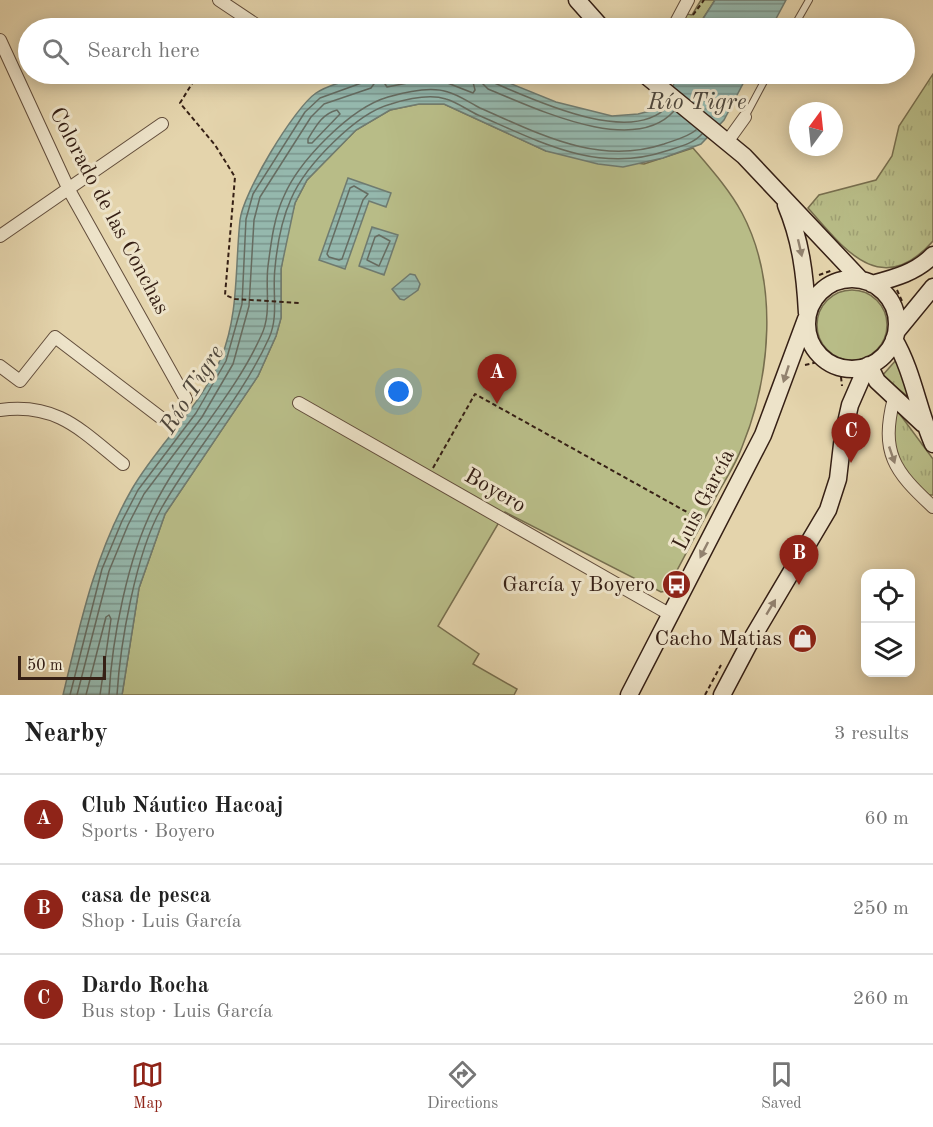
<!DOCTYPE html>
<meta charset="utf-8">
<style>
body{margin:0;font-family:"Old Standard TT",serif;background:#f6f6f6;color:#222}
.controls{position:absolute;right:18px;bottom:18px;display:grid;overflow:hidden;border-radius:12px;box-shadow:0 3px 15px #0003}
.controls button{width:54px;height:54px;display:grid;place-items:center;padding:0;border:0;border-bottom:2px solid #e0e0e0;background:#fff;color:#222;font:30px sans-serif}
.compass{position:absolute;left:789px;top:102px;width:54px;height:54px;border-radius:50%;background:#fff;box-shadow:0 3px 15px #0003;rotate:15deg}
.scale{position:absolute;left:18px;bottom:15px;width:88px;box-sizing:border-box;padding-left:6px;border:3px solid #362015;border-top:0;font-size:16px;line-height:21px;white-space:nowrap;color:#362015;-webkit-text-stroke:4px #ede3c9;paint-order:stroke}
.you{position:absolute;left:399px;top:392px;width:21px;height:21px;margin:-15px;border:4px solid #fff;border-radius:50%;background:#1a73e8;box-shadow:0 0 0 9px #1a73e833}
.badge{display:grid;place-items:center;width:39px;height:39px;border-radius:50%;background:#8f2418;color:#fff;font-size:20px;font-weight:700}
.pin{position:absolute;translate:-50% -50px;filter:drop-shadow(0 2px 3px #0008)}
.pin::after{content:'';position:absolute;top:32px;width:21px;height:18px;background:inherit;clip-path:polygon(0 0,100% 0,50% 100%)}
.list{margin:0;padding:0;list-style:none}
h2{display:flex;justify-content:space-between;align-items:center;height:78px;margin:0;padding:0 24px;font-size:26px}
h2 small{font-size:20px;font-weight:400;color:#767676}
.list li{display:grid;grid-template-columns:39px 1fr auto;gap:18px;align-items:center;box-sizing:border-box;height:90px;padding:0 24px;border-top:2px solid #e0e0e0}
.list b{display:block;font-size:22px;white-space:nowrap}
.list p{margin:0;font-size:20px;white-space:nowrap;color:#767676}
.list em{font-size:20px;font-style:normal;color:#767676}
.icon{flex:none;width:33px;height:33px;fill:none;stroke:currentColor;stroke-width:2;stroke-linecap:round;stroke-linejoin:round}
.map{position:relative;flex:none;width:933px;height:695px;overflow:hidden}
.search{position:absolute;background:#fff;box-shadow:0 3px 15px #0003;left:18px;right:18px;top:18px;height:66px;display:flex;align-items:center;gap:15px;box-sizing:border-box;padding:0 21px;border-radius:33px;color:#767676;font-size:22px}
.sheet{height:348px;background:#fff}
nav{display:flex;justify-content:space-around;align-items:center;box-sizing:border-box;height:84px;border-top:2px solid #e0e0e0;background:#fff;font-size:16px;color:#767676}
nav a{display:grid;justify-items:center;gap:3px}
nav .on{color:#8f2418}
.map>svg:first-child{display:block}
.green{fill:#b8bc87;stroke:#776e4e;stroke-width:1.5}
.park{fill:url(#park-tufts);stroke:#776e4e;stroke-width:1.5}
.water{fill:url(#water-rules);stroke:#6f7b70;stroke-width:1.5}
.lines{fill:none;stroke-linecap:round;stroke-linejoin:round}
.shore{stroke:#666c61;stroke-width:1.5}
.lane-casing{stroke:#624d3b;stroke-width:8}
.street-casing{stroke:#624d3b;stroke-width:14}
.secondary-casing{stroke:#362015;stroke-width:19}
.path{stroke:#362015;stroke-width:2;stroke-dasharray:4.5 3;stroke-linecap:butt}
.lane{stroke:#ede3c9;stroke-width:6}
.street{stroke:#ede3c9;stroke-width:12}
.secondary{stroke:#ede3c9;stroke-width:16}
.oneway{fill:#92826f}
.labels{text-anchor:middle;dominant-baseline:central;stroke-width:6;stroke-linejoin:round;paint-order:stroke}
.street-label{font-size:22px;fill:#362015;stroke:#ede3c9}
.poi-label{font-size:22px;fill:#362015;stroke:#ede3c9;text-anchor:end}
.water-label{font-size:24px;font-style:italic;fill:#4e463b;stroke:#ede3c9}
</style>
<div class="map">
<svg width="933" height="695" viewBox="0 0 933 695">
<defs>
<pattern id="park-tufts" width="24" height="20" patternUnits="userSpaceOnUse" patternTransform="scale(1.5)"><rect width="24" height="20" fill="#b8bc87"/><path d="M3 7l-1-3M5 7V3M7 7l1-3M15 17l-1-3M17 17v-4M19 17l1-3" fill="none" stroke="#9fa174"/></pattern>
<pattern id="water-rules" width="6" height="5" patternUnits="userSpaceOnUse" patternTransform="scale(1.5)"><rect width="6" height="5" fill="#95b8ad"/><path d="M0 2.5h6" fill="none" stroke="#7a958c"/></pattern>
</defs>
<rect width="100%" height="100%" fill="#e4d4ac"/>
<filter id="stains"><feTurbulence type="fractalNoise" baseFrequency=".00333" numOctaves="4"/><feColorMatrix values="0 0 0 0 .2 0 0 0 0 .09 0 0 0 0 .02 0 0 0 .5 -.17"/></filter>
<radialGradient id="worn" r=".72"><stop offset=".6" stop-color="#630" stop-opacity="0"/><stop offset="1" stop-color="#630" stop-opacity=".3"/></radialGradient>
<!-- green -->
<path class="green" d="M419,104H444L546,151L644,164L693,148C710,168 729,189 742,213C779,283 771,376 742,447C736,464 725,480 717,495C700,527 683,559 666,591L661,592L505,512L438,626L479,654L473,664L517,689L514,695H122L139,588L165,514L258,376L276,336L281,318V269L287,234L295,203L307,180L356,130L390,110Z
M817 325a35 35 0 1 1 70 0a35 35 0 1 1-70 0Z"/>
<!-- park -->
<path class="park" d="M701,0H715L697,28H679L687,14L692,15Z
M933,74V241C881,300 844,249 808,208L819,195L876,180L892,156L899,126Z
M897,359L911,399L882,376Z
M896,409L933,459V495H929C899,469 886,449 896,409Z"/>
<!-- water -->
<path class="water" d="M715,0H786L771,28H697Z
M372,74H487L556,102L612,116L638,114L658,109L668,98L678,74H748L724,120L701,144L663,158L623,167L598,164L546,151L444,104H419L390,110L356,130L307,180L295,203L281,269V318L276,336L258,376L165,514L139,588L122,695H63C80,624 95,553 132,489C158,444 200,408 221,358C239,314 235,267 240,220C243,193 294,108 316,93C331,83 355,79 372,74Z
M348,178L391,193L386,207L369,201L345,269L319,260Z
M372,227L398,235L384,275L359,266Z
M410,274L415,275L420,284L418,290L404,300L400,299L392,289Z"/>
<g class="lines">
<!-- shore -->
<path class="shore" d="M387,74L385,84L387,87L418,81L445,82L473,93L475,90L471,74
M480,74L482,83L488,89C533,107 633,157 674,111
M487,74L492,82C532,99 631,147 668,106
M337,110L340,114L312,143H308V139C316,126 322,114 337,110Z
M354,186L368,194L363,200L342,259L339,260L329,257L327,254L350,188Z
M379,235L390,241L379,266L367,260L375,237Z
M70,695L102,569L122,521L138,490L196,413L226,361L242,304L246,219L253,194L305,112L320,98L367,81L370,74
M77,695L109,571L128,525L144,494L202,417L233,364L249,306L254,220L260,197L311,117L324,104L371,88L376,81L378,74
M86,695L106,617L109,615L111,619L100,695
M109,695C112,638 128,558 153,508C183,447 233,398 261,336C272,314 265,289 268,266C271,243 274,217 284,196C299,161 350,108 388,97C405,92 431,86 448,92C459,95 470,103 480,108C540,134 598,166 664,144C675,140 688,137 696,130
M117,695C120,644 136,553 161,509C194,450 241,400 269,338C279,316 272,292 275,268C277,246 282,219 291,199C305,166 356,113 391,104C407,99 430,94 446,99C457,102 467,110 478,115C540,142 598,174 666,151C678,147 693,144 702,134"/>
<defs>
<path id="lane" d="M793,28L809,0
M745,117L768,74"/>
<path id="street" d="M219,0L261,28
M673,28L688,0
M0,40L69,190L186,399
M727,142L745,117
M0,236L162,124
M0,366L20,381L55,337L160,417
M894,398C880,453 894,471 933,507
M299,403L671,615
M0,410C57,402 82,431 123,464"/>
<path id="secondary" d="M577,0L602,28
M644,74L744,156L861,280
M786,205C801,241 805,275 807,313
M807 324a45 45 0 1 1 90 0a45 45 0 1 1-90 0Z
M872,284C895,278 917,272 933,255
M897,331L933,287
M894,339C913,371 918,410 933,444
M869,365L877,381L923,424
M629,695L763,435L806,319
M722,695L751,640L828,510L838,479L843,436L850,405L867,366"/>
</defs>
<!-- lane casing -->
<use href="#lane" class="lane-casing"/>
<!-- street casing -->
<use href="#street" class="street-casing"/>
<!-- secondary casing -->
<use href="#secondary" class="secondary-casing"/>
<!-- path -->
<path class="path" d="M693,15L704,0
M226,28L231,21
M198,74L180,103L215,145L235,177L225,295L235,299L300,303
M819,275L833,270
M897,290L902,301
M805,365L818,362
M841,377L842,386
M433,468L475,394L703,521
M705,695L721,665"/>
<!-- lane -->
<use href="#lane" class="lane"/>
<!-- street -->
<use href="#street" class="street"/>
<!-- secondary -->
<use href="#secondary" class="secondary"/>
</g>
<!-- one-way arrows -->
<defs><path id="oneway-solid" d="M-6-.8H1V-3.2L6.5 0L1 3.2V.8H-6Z" transform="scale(1.5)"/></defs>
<g class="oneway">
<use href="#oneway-solid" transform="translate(800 248) rotate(77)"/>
<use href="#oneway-solid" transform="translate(786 374) rotate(108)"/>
<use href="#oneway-solid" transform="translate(892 455) rotate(71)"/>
<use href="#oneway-solid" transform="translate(704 550) rotate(117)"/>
<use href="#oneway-solid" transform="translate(771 607) rotate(-59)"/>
</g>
<!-- icons -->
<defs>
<symbol id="bus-disc" viewBox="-11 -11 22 22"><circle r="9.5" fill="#8f2418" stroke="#ede3c9"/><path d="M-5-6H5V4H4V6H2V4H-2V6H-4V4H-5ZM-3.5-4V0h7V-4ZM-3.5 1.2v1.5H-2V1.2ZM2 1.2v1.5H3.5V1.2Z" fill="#fff"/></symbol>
<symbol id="shop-disc" viewBox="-11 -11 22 22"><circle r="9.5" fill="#8f2418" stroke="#ede3c9"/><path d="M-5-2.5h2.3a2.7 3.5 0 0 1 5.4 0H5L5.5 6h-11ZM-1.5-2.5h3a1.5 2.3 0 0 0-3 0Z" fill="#fff"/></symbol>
</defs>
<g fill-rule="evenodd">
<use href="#bus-disc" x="660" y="568" width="33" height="33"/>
<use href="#shop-disc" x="786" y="622" width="33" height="33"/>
</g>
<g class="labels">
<!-- street labels -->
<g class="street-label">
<text transform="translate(109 211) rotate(62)">Colorado de las Conchas</text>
<text transform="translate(495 491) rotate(30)">Boyero</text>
<text transform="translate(704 500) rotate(-63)">Luis García</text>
</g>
<!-- poi labels -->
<g class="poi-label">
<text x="655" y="585">García y Boyero</text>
<text x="782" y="639">Cacho Matias</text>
</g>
<!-- water labels -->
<g class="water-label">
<text x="697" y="103">Río Tigre</text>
<text transform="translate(193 390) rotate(-58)">Río Tigre</text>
</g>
</g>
<rect width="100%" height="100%" filter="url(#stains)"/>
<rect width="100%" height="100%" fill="url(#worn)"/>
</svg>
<div class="controls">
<button><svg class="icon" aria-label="locate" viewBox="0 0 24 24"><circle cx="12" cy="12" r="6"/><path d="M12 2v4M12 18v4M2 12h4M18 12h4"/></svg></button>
<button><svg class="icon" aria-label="layers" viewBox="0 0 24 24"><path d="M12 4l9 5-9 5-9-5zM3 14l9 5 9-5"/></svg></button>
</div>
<svg class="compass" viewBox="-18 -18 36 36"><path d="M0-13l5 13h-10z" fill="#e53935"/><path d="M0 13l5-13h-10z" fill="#767676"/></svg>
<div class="scale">50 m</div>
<div class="you"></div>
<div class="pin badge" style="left:497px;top:404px">A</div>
<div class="pin badge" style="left:799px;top:585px">B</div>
<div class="pin badge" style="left:851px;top:463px">C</div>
<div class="search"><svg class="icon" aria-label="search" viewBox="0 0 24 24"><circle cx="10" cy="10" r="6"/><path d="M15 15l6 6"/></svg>Search here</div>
</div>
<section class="sheet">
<h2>Nearby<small>3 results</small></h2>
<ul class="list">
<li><span class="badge">A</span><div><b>Club Náutico Hacoaj</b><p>Sports · Boyero</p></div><em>60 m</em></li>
<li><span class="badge">B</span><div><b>casa de pesca</b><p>Shop · Luis García</p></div><em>250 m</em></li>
<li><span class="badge">C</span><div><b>Dardo Rocha</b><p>Bus stop · Luis García</p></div><em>260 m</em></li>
</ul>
</section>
<nav>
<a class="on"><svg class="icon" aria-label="map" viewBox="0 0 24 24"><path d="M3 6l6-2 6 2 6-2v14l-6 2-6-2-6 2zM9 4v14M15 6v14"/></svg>Map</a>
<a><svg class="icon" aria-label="directions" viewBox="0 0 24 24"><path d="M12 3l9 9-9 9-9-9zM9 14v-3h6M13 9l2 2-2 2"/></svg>Directions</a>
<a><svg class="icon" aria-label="saved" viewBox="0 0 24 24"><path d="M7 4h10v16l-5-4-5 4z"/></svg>Saved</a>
</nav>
